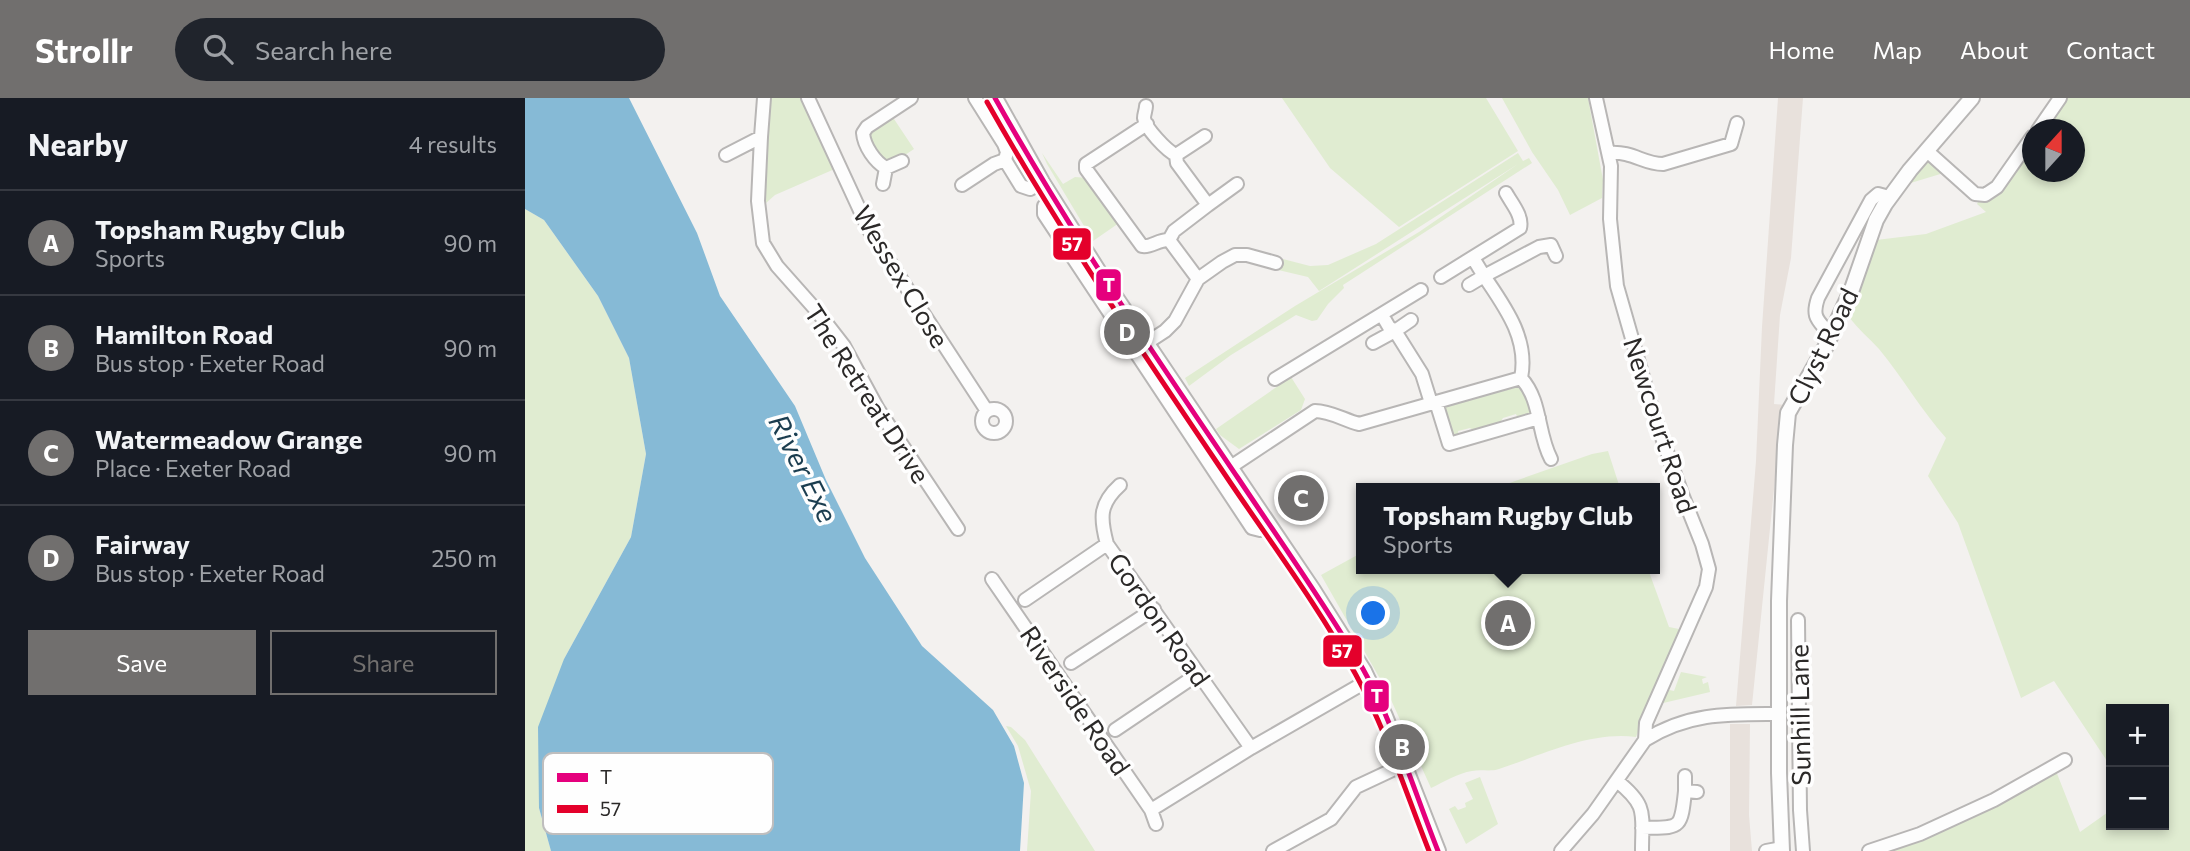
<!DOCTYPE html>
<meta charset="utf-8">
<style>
body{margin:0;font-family:Commissioner,sans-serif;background:#20242c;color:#f1f3f6}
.controls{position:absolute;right:21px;bottom:21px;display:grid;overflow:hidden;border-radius:0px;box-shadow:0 4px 10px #0003}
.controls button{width:63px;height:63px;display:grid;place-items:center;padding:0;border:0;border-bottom:2px solid #363941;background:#171b24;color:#f1f3f6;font:35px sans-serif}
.compass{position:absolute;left:1497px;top:21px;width:63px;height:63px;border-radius:50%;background:#171b24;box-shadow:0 4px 10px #0003;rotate:21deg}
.you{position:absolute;left:849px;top:516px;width:24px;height:24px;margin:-18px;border:5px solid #fff;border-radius:50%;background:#1a73e8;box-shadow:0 0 0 10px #1a73e833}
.badge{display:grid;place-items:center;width:46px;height:46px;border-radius:50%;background:#716f6e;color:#fff;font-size:23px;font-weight:700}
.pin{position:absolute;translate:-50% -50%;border:4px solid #fff;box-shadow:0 2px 7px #0006}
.popup{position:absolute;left:831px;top:385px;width:304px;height:91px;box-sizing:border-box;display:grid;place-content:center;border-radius:0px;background:#171b24;filter:drop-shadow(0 2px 5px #0005);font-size:23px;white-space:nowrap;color:#9ea1a6}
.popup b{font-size:26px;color:#f1f3f6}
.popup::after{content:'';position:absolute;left:50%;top:100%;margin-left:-14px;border:14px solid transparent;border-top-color:#171b24}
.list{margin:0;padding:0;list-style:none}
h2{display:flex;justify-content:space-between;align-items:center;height:91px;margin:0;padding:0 28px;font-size:30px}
h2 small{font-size:23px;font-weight:400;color:#9ea1a6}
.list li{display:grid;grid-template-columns:46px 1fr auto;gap:21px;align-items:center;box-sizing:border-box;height:105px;padding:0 28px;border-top:2px solid #363941}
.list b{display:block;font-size:26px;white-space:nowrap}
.list p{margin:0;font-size:23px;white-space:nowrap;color:#9ea1a6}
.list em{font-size:23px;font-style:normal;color:#9ea1a6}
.actions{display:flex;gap:14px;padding:21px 28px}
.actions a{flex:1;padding:16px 0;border:2px solid #716f6e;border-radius:0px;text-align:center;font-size:24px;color:#716f6e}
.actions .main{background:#716f6e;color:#fff}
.icon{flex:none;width:38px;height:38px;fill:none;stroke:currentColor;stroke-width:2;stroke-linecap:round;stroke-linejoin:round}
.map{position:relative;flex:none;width:1665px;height:753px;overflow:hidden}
header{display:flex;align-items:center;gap:42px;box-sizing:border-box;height:98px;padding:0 35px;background:#716f6e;color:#fff}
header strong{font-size:33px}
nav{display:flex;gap:38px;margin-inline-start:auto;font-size:24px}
.search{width:490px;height:63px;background:#20242c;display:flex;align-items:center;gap:18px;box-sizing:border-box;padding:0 24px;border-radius:38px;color:#9ea1a6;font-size:26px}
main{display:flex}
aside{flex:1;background:#171b24}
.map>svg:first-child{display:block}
.built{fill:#e8e1dc}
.green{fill:#e0ecd1}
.water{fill:#86bad6}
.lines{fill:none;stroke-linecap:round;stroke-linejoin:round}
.minor-casing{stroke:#b8b6b5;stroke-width:16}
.tertiary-casing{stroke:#b8b6b5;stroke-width:18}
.minor{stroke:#fdfdfd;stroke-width:12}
.tertiary{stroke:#fdfdfd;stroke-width:14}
.bus-1-casing{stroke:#fefefe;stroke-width:10}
.bus-2-casing{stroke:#fefefe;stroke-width:10}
.bus-1{stroke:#e5007d;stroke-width:5}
.bus-2{stroke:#e4002b;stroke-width:5}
.labels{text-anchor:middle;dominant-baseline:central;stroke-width:7;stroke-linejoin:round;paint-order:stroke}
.street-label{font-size:26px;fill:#2b2928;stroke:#fefefe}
.water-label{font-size:28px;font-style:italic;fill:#1b3d4f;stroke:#fefefe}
.key{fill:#fefefe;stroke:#bfbebe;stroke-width:2}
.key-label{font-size:19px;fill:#2b2928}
.line-badge{stroke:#fefefe;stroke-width:2.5}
.badge-label{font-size:19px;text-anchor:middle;font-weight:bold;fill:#fff}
</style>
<header>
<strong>Strollr</strong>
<div class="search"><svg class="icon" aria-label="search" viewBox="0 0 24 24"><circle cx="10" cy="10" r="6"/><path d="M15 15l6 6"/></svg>Search here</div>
<nav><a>Home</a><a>Map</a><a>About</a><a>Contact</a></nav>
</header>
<main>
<aside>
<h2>Nearby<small>4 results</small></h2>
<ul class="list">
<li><span class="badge">A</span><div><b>Topsham Rugby Club</b><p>Sports</p></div><em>90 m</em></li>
<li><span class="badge">B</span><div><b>Hamilton Road</b><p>Bus stop · Exeter Road</p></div><em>90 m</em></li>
<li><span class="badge">C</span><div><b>Watermeadow Grange</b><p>Place · Exeter Road</p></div><em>90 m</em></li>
<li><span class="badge">D</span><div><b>Fairway</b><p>Bus stop · Exeter Road</p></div><em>250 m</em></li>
</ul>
<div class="actions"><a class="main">Save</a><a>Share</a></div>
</aside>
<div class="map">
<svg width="1665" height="753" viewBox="0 0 1665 753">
<rect width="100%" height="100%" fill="#f3f1ef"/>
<!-- built -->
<path class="built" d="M1253,0H1278L1266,160L1255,217L1249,306L1260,307L1253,352L1227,607L1211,608L1231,363L1237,229Z
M1205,626H1225L1224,717L1227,753H1205Z"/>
<!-- green -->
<path class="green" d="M246,0H277L312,70L250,97L241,105L238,79Z
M757,0H961L993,53L874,129L805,70Z
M977,0H1063L1078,82L1077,100L1045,117L1033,92L1007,54Z
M1538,0H1665V753H1359L1408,736L1458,714L1531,673L1555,734L1586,712V727H1639V611H1586V669L1529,583L1496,600L1433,425L1403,378L1421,340C1396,312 1378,280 1354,251C1344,240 1333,231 1324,219L1349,144L1351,142L1401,136L1461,114L1452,106L1454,102L1507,44V74H1549V32L1516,31Z
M367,18L389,51L368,65L355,62L343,44L345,32Z
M517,55L538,86L550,79L563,80L594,125L568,143L522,66Z
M993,55L998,63L1004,60L1007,65L818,187L819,190L803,206L792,222L787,223L771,217L706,257L664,288L660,280L770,208L894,134L993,66L794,193L783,179L749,171L754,160L785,168L803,167L851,146Z
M1404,61L1422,74L1379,87L1401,63Z
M0,111L19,122L73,198L104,260L121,356L106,439L39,561L14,710L26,753H0Z
M618,258L627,262L735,426L732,428Z
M766,279L780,301L776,312L714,351L695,337L691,331Z
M992,289C1002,293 1004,307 1007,317L993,321L991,316L978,320L974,326L950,333L945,330L933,333L934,340L927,342L917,310Z
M1083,353L1095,390H970L1067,356Z
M836,455V471H1123L1144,529L1154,531L1111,639C1065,633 1017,657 974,671C965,674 956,671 947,673C933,675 919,684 906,690L862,593L796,477Z
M1156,574L1182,579L1177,581L1178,586L1183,584L1185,594L1134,606L1140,591L1149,593Z
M481,628L486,629L500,642L570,753H502L506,693L493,648Z
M955,679L973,726L941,746L924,711L930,708L933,712L941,709L940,705L948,701L940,685Z"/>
<!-- water -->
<path class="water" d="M0,0H104L172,135L195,198L270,308L301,382L340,460L397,548L468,612L489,648L499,685L495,753H26L14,710L13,629L39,561L106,439L121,356L104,260L73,198L19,122L0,111Z"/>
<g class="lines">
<defs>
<path id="minor" d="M283,0L344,132L462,313
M450,0L479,46L482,54L480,62L496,88L505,91L517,84
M1071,0L1086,68L1085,121L1092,188L1128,314L1157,396L1177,446L1184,471L1181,489L1121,625L1120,642
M621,8C621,12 619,16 619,20C620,30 642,53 651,57L652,65L683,107L649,133L644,142
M622,26L561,66V71L617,148C626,150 634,141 644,142
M1513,32L1535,0
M236,39L233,103L238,145L252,168L291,212L319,248L353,311L433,431
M1402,53L1450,96L1460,97L1472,89L1507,39
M1084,55C1108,53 1118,66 1138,66L1206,46L1212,25
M201,57L236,39L239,0
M651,57L680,38
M377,63L361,70C350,64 339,48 338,35L342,29L386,0
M358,86L361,70
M437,87L469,66L480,62
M528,101L519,108V116L727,430L735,432L745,428
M683,107L712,86
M644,142L673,181
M948,160L959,178L1014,149L1026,147L1031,158
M916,179L995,130C998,118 987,106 981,95
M944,187L959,178C980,209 1004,241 996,280
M857,217L864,229L870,233L886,222
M1306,238C1294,222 1286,221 1293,200L1346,102L1353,96L1364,99
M848,245L870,233L897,276L906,305
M620,246L640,233L650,223L673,181L697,164L710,157H722L751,165
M996,280C1017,303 1012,335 1026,361
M750,281L896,192
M911,304L924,346L1014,320
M457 323a12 12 0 1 1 24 0a12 12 0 1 1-24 0Z
M704,370L790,313C805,313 819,322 834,326L996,280
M595,387C574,406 575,420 582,446L726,650
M467,481L626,712L631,726
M500,502L582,446
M1273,522L1275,712L1278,753
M546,565L629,511
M590,632L673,576
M1160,678V693L1172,694
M1092,683C1123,708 1117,715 1117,753
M626,712L726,650L844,582
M1117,730C1155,729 1156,733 1160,693
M748,753L806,721L831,689L880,666
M1036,753L1068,716L1120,642C1164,614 1205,616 1254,616
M1241,753L1257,750
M1344,753L1395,736L1469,702L1540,662"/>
<path id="tertiary" d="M470,0L517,84L579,182L788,492L839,573L860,618L913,753
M1257,753L1254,675V503L1260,347L1263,315L1300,250L1327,191L1351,122L1360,106L1385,72L1447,0"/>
</defs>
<!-- minor casing -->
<use href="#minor" class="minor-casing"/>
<!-- tertiary casing -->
<use href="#tertiary" class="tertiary-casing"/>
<!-- minor -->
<use href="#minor" class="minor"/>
<!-- tertiary -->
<use href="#tertiary" class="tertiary"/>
<defs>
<path id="bus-1" d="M470,0C544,132 628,255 713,380C755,443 800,506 838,571C868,624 890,695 913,753"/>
<path id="bus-2" d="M462,4C537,137 622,261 707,387C749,449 795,511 831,577C861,632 881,695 904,753"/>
</defs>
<!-- bus-1 casing -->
<use href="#bus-1" class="bus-1-casing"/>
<!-- bus-2 casing -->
<use href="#bus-2" class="bus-2-casing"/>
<!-- bus-1 -->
<use href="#bus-1" class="bus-1"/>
<!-- bus-2 -->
<use href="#bus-2" class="bus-2"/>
</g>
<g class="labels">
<!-- street labels -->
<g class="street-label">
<text transform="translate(377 178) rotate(59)">Wessex Close</text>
<text transform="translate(1297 248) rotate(-64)">Clyst Road</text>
<text transform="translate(343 295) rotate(57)">The Retreat Drive</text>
<text transform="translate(1136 327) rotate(72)">Newcourt Road</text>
<text transform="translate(635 521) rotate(55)">Gordon Road</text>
<text transform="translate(551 602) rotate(56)">Riverside Road</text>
<text transform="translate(1274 617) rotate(-91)">Sunhill Lane</text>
</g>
<!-- water labels -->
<g class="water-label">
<text transform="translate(279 370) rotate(63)">River Exe</text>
</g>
</g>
<!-- legend -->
<rect x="18" y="655" width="230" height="81" rx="10" class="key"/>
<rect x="32" y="675" width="31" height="9" fill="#e5007d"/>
<rect x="32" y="707" width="31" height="8" fill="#e4002b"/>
<g class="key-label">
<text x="75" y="686">T</text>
<text x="75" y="718">57</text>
</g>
<g class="line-badge">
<rect x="527" y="129" width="40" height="34" rx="7" fill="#e4002b"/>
<rect x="570" y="170" width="27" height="34" rx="7" fill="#e5007d"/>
<rect x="797" y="536" width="41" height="34" rx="7" fill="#e4002b"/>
<rect x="838" y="581" width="27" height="34" rx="7" fill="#e5007d"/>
</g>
<g class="badge-label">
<text x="547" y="153">57</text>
<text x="584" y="194">T</text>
<text x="817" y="560">57</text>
<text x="852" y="605">T</text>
</g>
</svg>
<div class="controls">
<button>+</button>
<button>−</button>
</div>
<svg class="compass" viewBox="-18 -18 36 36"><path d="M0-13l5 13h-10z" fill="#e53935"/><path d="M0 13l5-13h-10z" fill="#9ea1a6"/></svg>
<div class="you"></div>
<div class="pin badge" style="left:983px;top:525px">A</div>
<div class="popup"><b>Topsham Rugby Club</b>Sports</div>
<div class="pin badge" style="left:877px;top:649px">B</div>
<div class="pin badge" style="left:776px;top:400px">C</div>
<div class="pin badge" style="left:602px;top:234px">D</div>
</div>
</main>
